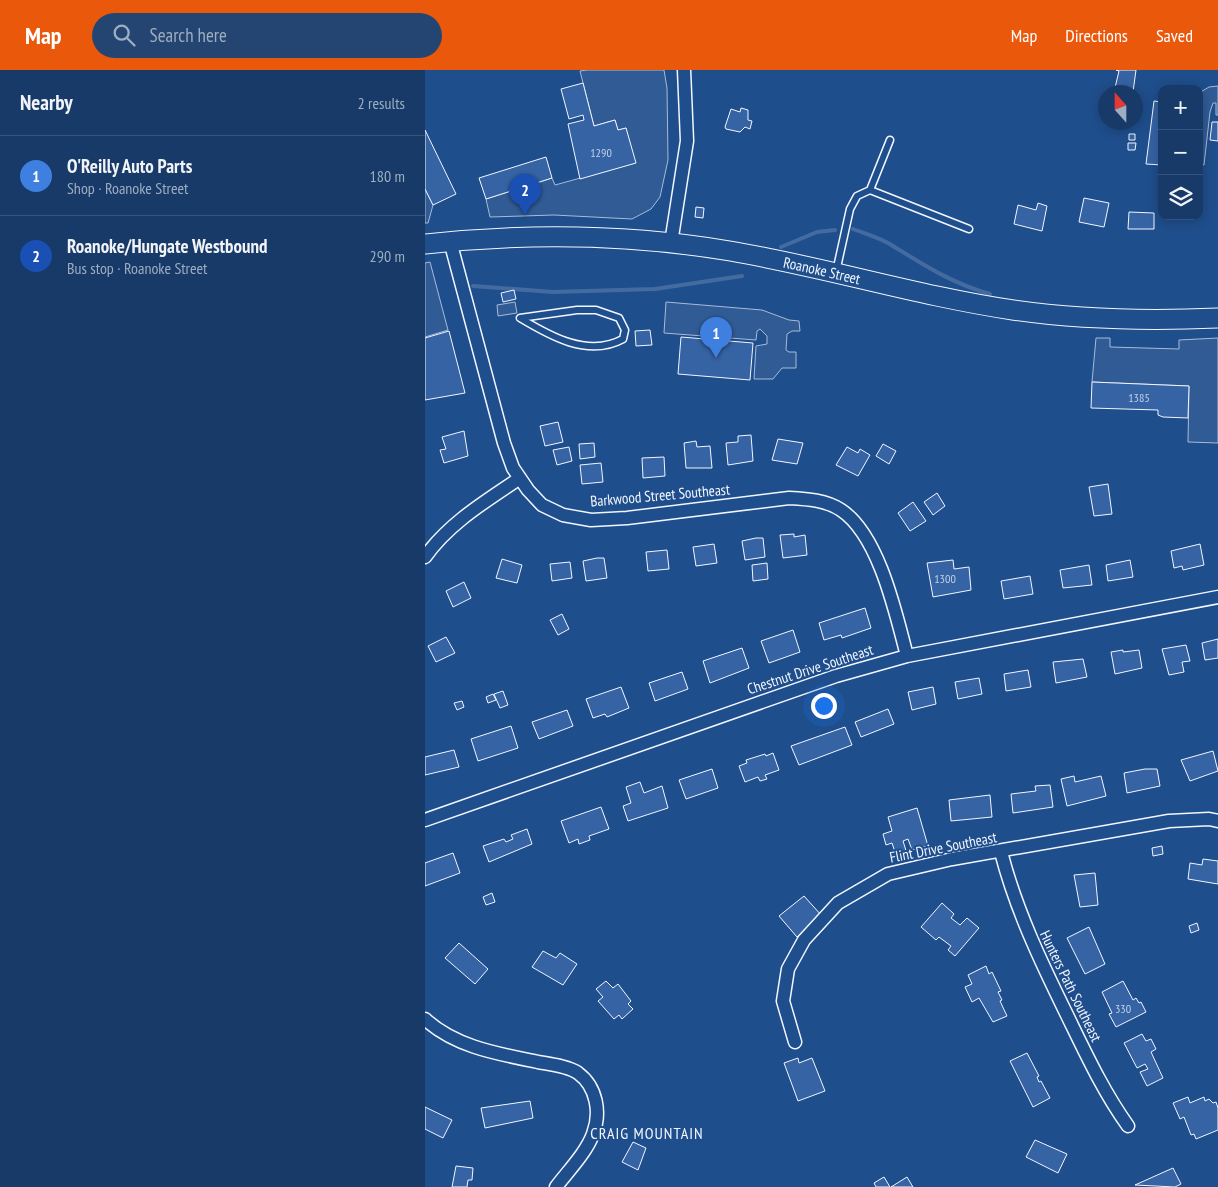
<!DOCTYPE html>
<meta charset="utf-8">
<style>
body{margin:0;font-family:"PT Sans Narrow",sans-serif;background:#244571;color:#f1f3f6}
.controls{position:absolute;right:15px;top:15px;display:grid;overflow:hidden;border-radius:10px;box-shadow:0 2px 12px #0003}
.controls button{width:45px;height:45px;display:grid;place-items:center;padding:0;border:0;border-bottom:1px solid #36547d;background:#173a69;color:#f1f3f6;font:25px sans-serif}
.compass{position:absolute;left:673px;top:15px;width:45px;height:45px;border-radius:50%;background:#173a69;box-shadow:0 2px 12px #0003;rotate:339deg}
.you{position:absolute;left:398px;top:635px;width:18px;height:18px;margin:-12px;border:4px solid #fff;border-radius:50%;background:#1a73e8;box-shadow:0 0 0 8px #1a73e833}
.badge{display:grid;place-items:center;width:32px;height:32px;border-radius:50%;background:#ea580c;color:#fff;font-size:16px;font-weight:700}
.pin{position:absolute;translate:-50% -41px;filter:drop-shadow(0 1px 2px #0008)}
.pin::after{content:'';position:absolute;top:26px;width:18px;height:15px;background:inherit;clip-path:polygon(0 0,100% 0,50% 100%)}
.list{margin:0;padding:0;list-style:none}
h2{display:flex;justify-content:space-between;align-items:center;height:65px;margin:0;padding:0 20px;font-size:21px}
h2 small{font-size:16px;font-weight:400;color:#9eadc0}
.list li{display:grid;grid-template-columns:32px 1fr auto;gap:15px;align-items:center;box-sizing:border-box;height:80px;padding:0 20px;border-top:1px solid #36547d}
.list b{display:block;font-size:19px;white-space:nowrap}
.list p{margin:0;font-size:16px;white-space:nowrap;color:#9eadc0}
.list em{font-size:16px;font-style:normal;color:#9eadc0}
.icon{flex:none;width:28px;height:28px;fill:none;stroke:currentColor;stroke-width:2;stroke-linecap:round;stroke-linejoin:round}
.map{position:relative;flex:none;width:793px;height:1117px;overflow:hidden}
header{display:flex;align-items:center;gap:30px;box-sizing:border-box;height:70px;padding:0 25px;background:#ea580c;color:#fff}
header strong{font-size:24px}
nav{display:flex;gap:28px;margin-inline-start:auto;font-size:18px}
.search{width:350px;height:45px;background:#244571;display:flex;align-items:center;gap:12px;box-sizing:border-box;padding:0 18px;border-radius:28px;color:#9eadc0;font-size:19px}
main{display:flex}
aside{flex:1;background:#173a69}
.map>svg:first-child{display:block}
.pitch{fill:#305b95;stroke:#a8bbd7}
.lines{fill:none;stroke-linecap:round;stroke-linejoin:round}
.stream{stroke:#446ba0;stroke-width:4}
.building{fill:#3563a3;stroke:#f2f6ff}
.lane-casing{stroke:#f2f6ff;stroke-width:9}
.street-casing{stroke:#f2f6ff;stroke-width:15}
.primary-casing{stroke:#f2f6ff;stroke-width:21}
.lane{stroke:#1f4e8c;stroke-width:6}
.street{stroke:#1f4e8c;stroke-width:12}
.primary{stroke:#1f4e8c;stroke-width:19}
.labels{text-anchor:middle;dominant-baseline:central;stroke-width:4;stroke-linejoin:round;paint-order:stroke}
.number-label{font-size:12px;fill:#c3d1e8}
.street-label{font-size:15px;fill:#f2f6ff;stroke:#1f4e8c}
.neighbourhood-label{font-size:16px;letter-spacing:1px;fill:#f2f6ff;stroke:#1f4e8c}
</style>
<header>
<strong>Map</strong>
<div class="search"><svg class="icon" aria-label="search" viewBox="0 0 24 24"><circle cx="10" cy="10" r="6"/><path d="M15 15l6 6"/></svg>Search here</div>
<nav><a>Map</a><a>Directions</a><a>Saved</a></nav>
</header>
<main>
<aside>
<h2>Nearby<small>2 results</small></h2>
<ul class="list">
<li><span class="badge" style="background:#3f7fe0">1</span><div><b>O'Reilly Auto Parts</b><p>Shop · Roanoke Street</p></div><em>180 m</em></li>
<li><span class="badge" style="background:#1a4fb4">2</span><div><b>Roanoke/Hungate Westbound</b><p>Bus stop · Roanoke Street</p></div><em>290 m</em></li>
</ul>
</aside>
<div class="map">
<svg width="793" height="1117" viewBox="0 0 793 1117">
<rect width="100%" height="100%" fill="#1f4e8c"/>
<!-- pitch -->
<path class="pitch" d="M162,0H239L242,18L243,90L235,127L226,139L207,149L129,145L65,147L61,129L127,108L130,115L210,93L201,58L193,60L190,50L169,56L155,1Z
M793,16V45H791V33H788L785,42L779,95L774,94V23L784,17Z
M0,119L8,135L3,153H0Z
M5,192L23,260L0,267V193Z
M90,232L92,243L73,246L72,235Z
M241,232L337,240L364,250L374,251L375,261H367L362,264L361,280L364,282H371V298H357L348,309H329L331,276L342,274V266L335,259L332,261L331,270L239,263Z
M671,268H685V277L754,279V270L793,268V373L763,372L764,316L667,312Z"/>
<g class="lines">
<!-- stream -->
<path class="stream" d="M428,159C441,164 456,168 468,176C499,195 528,214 565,224
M356,177L392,162L410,160
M48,216L128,222L230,219L317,206"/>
</g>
<!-- building -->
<path class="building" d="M691,0H711L708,22H689L694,1Z
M158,13L169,56L190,50L193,60L201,58L211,93L155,109L143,54L159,50L158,45L144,49L136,19Z
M729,31L737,32V95L721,94Z
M316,38L323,40V50L327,51L325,59L320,57L315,62L301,59L300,57L306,39L315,42Z
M787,52H793V71L785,70Z
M0,60L31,124L8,135L0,119Z
M704,64H710V70H704Z
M703,73H711L710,80H703Z
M121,87L127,108L61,129L54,108Z
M659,128L684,133L679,157L654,152Z
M613,133L622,136L617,161L589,154L593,135L611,140Z
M271,137L279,138L278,148L270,147Z
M704,142L729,143V159H703Z
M89,220L91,229L78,232L76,223Z
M225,260L227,275L211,276L210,261Z
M24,261L40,323L0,330V268Z
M256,267L328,273L325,310L253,304Z
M667,312L764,316L763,348L738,347L733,345V340L666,338Z
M133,352L138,372L120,376L115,356Z
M39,361L43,386L19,393L15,380L21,379L17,367Z
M326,365L328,391L303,395L301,373L313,372V366Z
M353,369L378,373L372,394L347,390Z
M271,371L272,377L285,376L287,398H261L259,373Z
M169,373L170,387L155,389L154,374Z
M458,374L471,381L464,394L451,386Z
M144,377L147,391L132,395L128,380Z
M422,377L433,383L435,379L445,385L433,406L411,395Z
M239,387L240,406L218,408L217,388Z
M176,393L178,412L157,414L155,395Z
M683,414L687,444L669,446L664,417Z
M512,423L520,436L508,445L499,432Z
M488,432L501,451L485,461L473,443Z
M369,464V467L380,465L382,485L358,488L355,465Z
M331,468H338L340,487L320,490L317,471Z
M289,474L292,493L271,496L268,477Z
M775,474L779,495L758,500L757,496L749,498L746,481Z
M242,480L244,499L223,501L221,482Z
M172,488H179L182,508L161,511L158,491Z
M77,489L97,495L92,513L71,508Z
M528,490L529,499L544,497L546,520L508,527L502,493Z
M705,490L708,507L683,511L681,495Z
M145,492L147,508L127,511L125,494Z
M342,493L343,509L328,511L327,495Z
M664,495L667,515L638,518L635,500Z
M605,506L608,524L579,529L576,511Z
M39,512L46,528L28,537L21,521Z
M440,538L446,558L417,568L416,565L399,570L394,553Z
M137,544L144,559L133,565L125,550Z
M368,560L375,582L344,593L336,571Z
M21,567L30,583L11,592L3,576Z
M793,569V588L780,590L777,573Z
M761,575L765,591L757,592L759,602L744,605L737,579Z
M317,578L324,598L285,613L278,591Z
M698,580V582L714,580L717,598L690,604L686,582Z
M658,589L662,607L631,613L628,592Z
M603,600L606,617L581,621L579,604Z
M257,602L263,619L230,631L224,613Z
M554,608L557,624L533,629L530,612Z
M196,617L204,638L182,647L180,644L168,648L161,629Z
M508,617L511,634L487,640L483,622Z
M78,621L83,635L75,638L69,624Z
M68,624L71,630L63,633L61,627Z
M37,631L39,637L32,640L29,633Z
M463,639L469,654L436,667L430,652Z
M142,640L148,656L114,669L107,652Z
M86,656L93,678L53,691L46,669Z
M420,657L427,675L374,695L366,676Z
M29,680L34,697L0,705V687Z
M788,681L793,701L765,711L756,690Z
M348,683L354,700L340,705L342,709L335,711L333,707L320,712L314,696L322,693L321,690L340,684L341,686Z
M287,699L293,718L261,729L254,710Z
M720,699H732L735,716L702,723L699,703Z
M649,706L650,712L676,706L681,726L642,736L636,709Z
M215,712L219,723L237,716L243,738L203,751L198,736L206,733L201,717Z
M625,715L628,737L588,743L586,724L611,721L610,716Z
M565,725L567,747L526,751L524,730Z
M176,737L184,759L164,766L165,770L154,774L153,769L144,773L136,751Z
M492,738L503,776L487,780L483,769L478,771L483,787L476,789L474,781L470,782L467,773L461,775L458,764L467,761L463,747Z
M102,759L107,774L64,792L58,776L79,769L81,772L88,769L86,765Z
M737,776L738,784L728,786L727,778Z
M28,783L35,803L0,816V793Z
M778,789L793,791V814L763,809L765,793L777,795Z
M670,803L673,835L655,837L649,805Z
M67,823L70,832L61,835L58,827Z
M379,826L397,846L372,867L354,846Z
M517,833L529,844L526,848L535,855L542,848L554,858L530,886L523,880L526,876L514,867L511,870L496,857Z
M772,853L774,860L766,863L764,856Z
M664,857L680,894L660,904L642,868Z
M34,873L63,899L50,914L20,888Z
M118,881L131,888L135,883L152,894L138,915L107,897Z
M561,896L564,904L567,902L576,921L573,922L577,930L575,931L582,946L568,952L554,928L547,932L540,917L547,914L543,905Z
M181,911L188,918L193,914L206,931L203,934L208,939L197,949L194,945L189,949L173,931L178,927L171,919Z
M698,911L708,930L711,928L714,933L716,932L721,942L691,957L684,944L687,943L677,922Z
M717,964L721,971L726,969L731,979L726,982L738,1008L722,1016L715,1002L723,999L720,994L712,998L699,973Z
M602,983L614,1006L612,1007L614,1012L616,1011L625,1028L608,1037L585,991Z
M373,988L374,993L387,988L400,1021L373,1031L359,993Z
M763,1027L765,1033L779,1027L780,1031L784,1029L788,1033L791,1032L793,1038V1060L771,1069L769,1064L766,1065L759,1047L755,1049L748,1033Z
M105,1031L108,1048L60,1058L56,1038Z
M0,1037L27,1050L18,1068L0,1059Z
M610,1070L642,1084L633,1103L601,1087Z
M208,1072L221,1078L213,1100L197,1092Z
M31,1096L48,1098L47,1110H43L42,1117H27Z
M748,1098L756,1114L750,1117L710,1115Z
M459,1107L465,1117H451L449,1113Z
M482,1107L488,1117H466Z"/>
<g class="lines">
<defs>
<path id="lane" d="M445,120L544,159
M411,202L425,139L432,126L445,120L465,70
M152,240H171L194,248L200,260L198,269C163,288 125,266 95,248Z"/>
<path id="street" d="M25,171L79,373L88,398L103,420L117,435L138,445L166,450L202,448L364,428C382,429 401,430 416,440C454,465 471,544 482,586
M246,173L262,71L259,0
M0,487C24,453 61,431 95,408
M0,750L411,606L482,586L793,527
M576,782C591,840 616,892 642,945C661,984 678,1021 703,1056
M0,949C30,977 74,984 113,992C124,994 143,996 153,1003C172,1017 176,1043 168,1064C161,1083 143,1101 131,1117
M370,972L358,931L363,899L379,870L413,833L463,804L527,789L744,751L784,749L793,751"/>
<g id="primary">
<path id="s1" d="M0,174C101,163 204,164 305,181C400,197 493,226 588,240C657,250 724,251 793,248"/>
</g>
</defs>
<!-- lane casing -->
<use href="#lane" class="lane-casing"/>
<!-- street casing -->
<use href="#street" class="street-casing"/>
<!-- primary casing -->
<use href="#primary" class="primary-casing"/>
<!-- lane -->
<use href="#lane" class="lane"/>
<!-- street -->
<use href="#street" class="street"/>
<!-- primary -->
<use href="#primary" class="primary"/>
</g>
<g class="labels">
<!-- number labels -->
<g class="number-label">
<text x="176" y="82">1290</text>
<text x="714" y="327">1385</text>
<text x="520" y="508">1300</text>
<text x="698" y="938">330</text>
</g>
<!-- street labels -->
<g class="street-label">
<text stroke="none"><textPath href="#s1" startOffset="400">Roanoke Street</textPath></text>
<text transform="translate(235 425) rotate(-5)">Barkwood Street Southeast</text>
<text transform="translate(385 599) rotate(-18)">Chestnut Drive Southeast</text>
<text transform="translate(518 777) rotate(-11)">Flint Drive Southeast</text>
<text transform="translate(646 916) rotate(64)">Hunters Path Southeast</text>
</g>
<!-- neighbourhood labels -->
<g class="neighbourhood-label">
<text x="222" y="1063">CRAIG MOUNTAIN</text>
</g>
</g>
</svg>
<div class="controls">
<button>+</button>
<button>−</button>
<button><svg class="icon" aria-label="layers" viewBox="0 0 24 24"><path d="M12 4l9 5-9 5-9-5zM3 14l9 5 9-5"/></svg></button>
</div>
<svg class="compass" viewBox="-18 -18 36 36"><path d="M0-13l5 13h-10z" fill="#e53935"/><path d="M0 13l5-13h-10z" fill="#9eadc0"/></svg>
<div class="you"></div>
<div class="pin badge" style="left:291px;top:288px;background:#3f7fe0">1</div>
<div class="pin badge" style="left:100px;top:145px;background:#1a4fb4">2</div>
</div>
</main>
